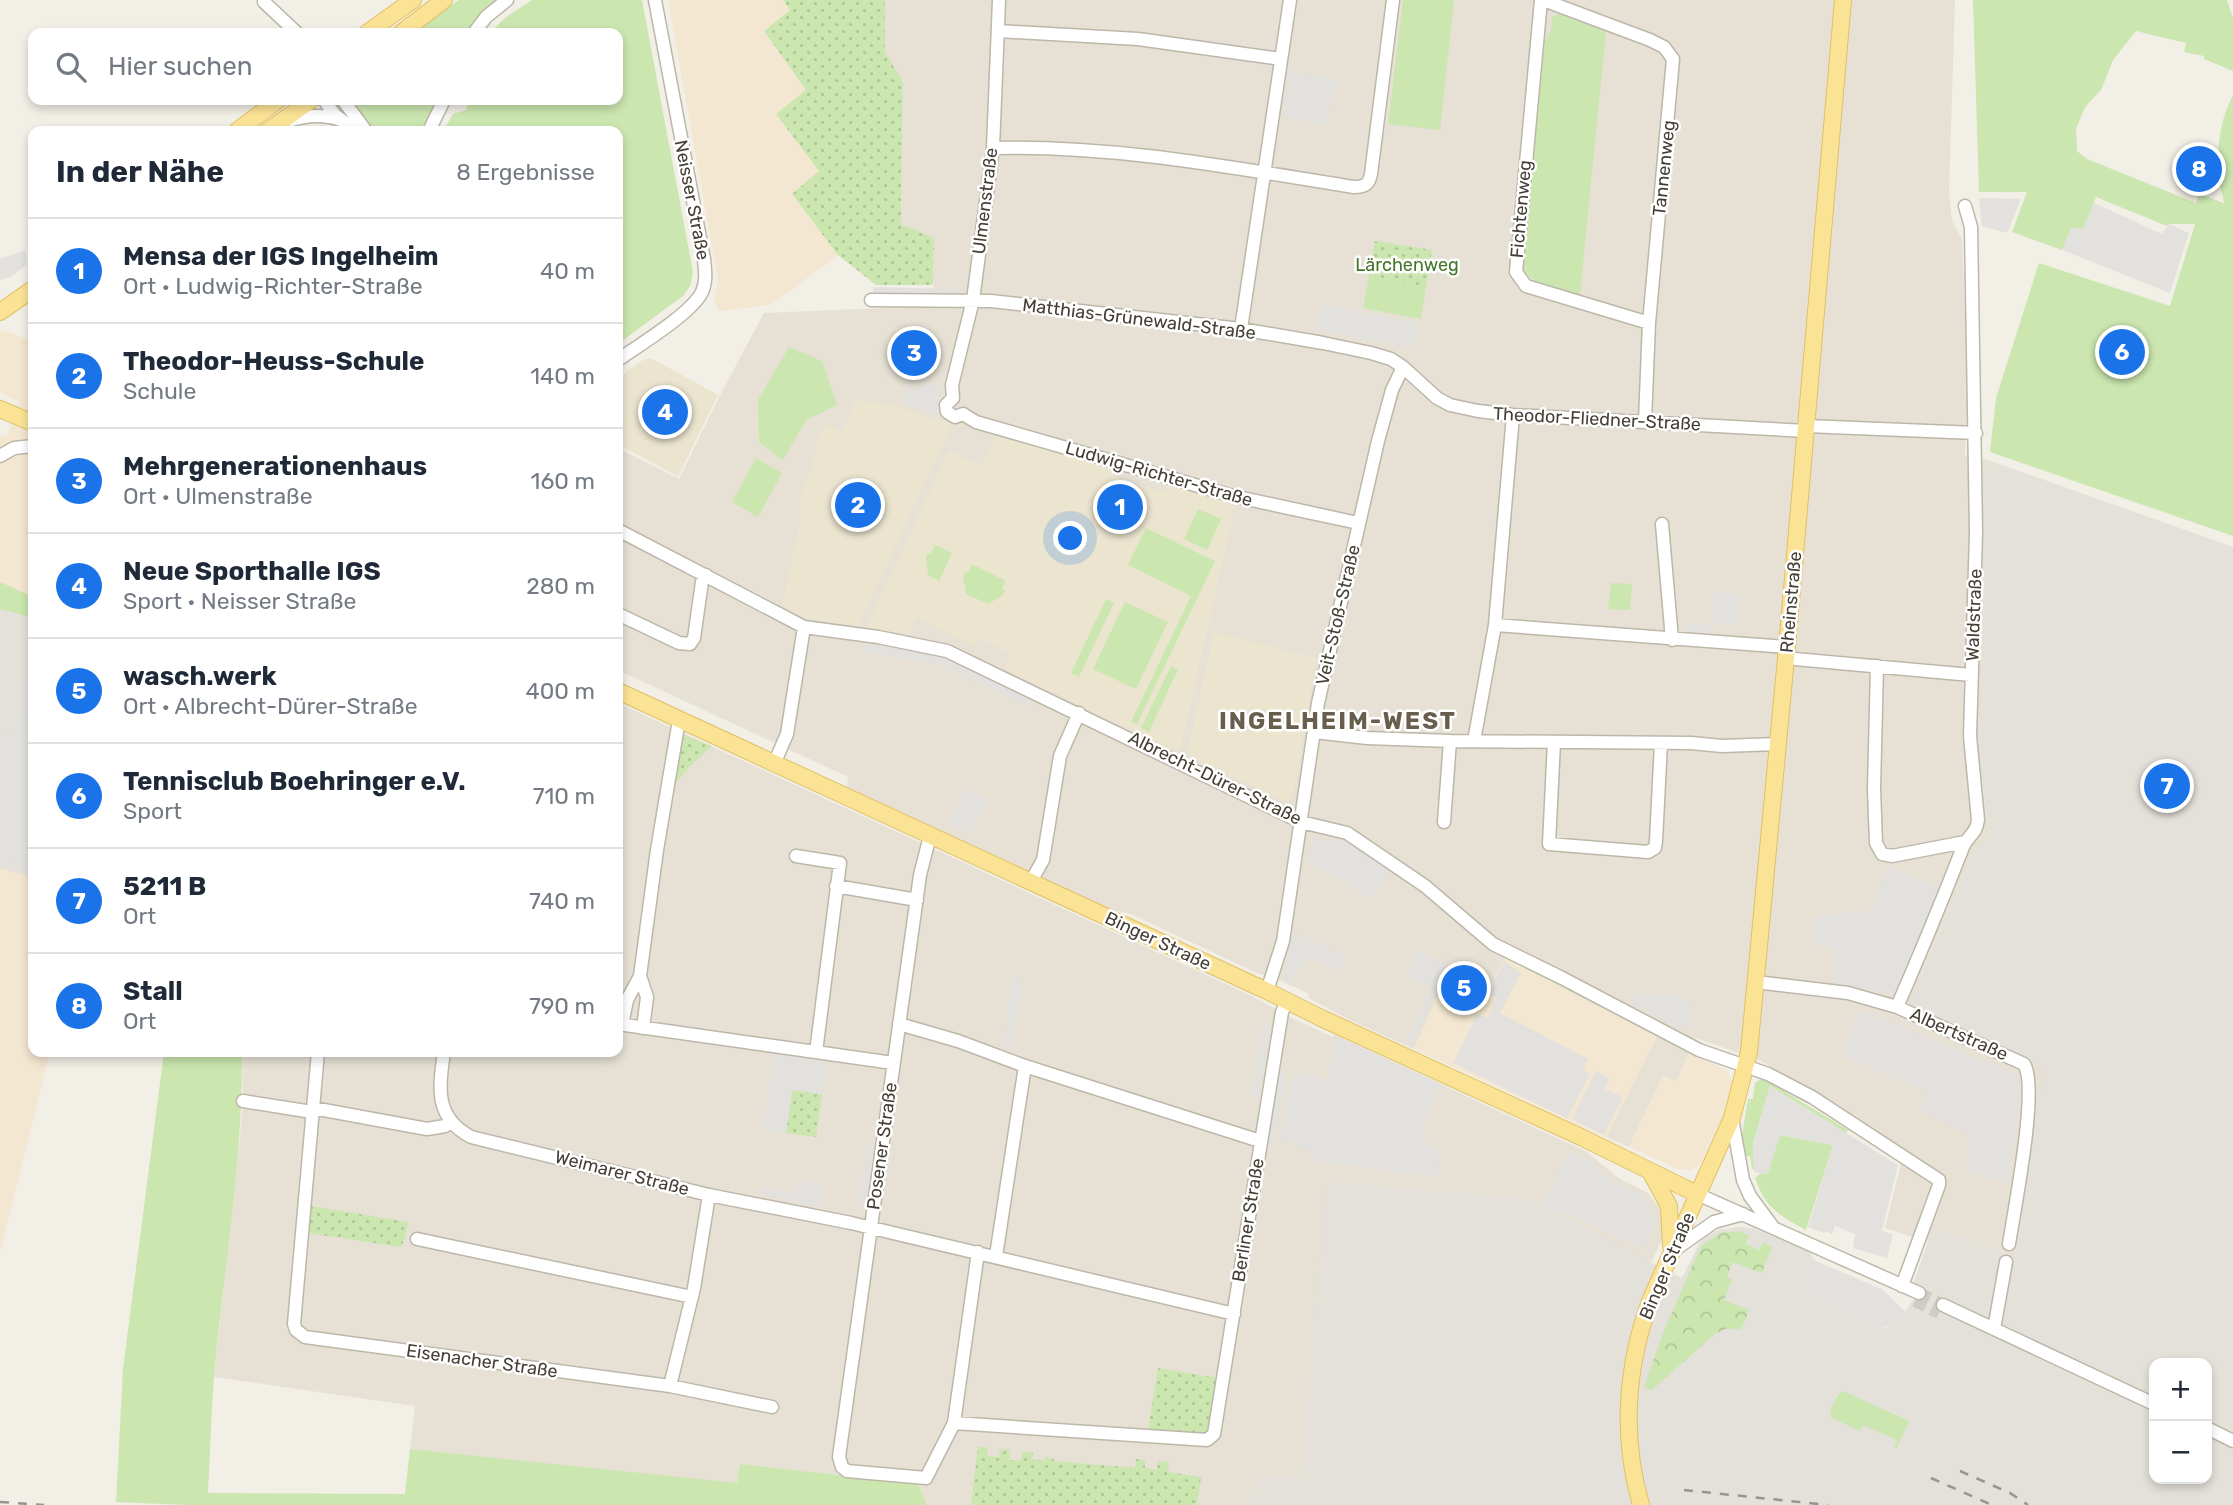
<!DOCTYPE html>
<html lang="de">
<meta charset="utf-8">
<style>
body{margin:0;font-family:Rubik,sans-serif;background:#f2f2f3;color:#1f2937}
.controls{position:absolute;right:21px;bottom:21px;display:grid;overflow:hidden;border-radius:14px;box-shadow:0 4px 10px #0003}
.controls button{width:63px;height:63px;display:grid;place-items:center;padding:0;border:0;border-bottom:2px solid #e0e1e3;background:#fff;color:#1f2937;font:35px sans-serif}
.you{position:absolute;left:1071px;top:539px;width:24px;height:24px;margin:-18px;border:5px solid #fff;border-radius:50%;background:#1a73e8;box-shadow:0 0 0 10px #1a73e833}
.badge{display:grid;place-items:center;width:46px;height:46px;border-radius:50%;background:#1a73e8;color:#fff;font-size:23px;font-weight:700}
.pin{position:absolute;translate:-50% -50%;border:4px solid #fff;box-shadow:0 2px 7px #0006}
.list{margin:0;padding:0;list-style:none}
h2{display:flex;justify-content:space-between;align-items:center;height:91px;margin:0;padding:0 28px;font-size:30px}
h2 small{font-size:23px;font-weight:400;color:#747a83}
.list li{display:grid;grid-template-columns:46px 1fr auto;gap:21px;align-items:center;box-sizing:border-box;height:105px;padding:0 28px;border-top:2px solid #e0e1e3}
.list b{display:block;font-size:26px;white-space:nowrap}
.list p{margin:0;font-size:23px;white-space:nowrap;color:#747a83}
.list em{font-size:23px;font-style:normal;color:#747a83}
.icon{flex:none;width:38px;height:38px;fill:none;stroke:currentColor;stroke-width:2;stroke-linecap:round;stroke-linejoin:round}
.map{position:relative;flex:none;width:2233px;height:1505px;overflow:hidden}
.search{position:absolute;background:#fff;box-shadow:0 4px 10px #0003;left:28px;top:28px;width:595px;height:77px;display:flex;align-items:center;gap:18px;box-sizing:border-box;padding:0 24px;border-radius:14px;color:#747a83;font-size:26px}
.panel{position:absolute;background:#fff;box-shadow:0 4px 10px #0003;left:28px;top:126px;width:595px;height:931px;border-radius:14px}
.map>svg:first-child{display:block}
.residential{fill:#e6e1d4}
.commercial{fill:#f4e7d1}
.industrial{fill:#e4e0da;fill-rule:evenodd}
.education{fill:#ebe5d0}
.grass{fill:#cbe6af}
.forest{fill:url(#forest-crowns)}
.park{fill:url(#park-dots)}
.parking{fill:#e3e1de}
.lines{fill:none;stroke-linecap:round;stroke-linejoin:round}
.minor-tunnel{stroke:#cfccc3;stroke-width:12;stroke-dasharray:12 6;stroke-linecap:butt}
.minor-casing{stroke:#bdb7a9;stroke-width:15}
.major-casing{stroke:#e0c066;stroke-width:18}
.minor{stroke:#fff;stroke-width:12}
.major{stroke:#fbe396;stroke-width:16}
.rail{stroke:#959595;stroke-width:2.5;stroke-dasharray:9 9;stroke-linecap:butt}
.labels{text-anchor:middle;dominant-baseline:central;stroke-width:5;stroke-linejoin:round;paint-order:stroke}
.street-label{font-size:18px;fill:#453f35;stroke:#fff}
.park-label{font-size:18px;fill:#43752a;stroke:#fff}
.district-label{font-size:24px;font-weight:bold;letter-spacing:2px;fill:#675e4d;stroke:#fff}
</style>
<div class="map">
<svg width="2233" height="1505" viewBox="0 0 2233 1505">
<defs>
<pattern id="forest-crowns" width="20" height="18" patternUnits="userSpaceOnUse" patternTransform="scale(1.75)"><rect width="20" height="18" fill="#cbe6af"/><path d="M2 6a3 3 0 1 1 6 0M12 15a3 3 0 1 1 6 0" fill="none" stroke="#b0c697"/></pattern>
<pattern id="park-dots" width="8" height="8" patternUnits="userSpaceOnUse" patternTransform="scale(1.75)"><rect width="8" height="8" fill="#cbe6af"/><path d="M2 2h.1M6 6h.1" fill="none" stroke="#b0c697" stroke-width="1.8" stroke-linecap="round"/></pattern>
</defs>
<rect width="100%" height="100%" fill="#f2efe6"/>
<!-- residential -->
<path class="residential" d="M885,0H1955L1949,193L1952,221L1962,239L1968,387L1965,456L1988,460L1983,713L1976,738L1990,839L1977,846L1919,979L2029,1059L2045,1067L2015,1256L1934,1228L1928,1242L1885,1228L1900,1167L1906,1151L1761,1061L1696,1038L1676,1082L1663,1076L1629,1147L1606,1137L1656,1037L1505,958L1488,993L1459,978L1447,975L1414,1049L1350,1020L1309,998V994L1284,982L1257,973L1131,914L1109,909L847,787L848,777L618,670V448L679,479L718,399L764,313L933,306L934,239L901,224L903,82L885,52Z
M618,703L1252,996L1294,1019L1333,1037L1335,1035L1587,1152L1620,1179L1648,1193L1662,1211L1665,1233L1651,1263L1527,1199L1327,1182L1301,1478L1259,1476L1246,1505H927L918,1484L740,1464L737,1484L410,1449L415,1406L214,1377L239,1147L243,1101L242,1052H618Z"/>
<!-- commercial -->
<path class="commercial" d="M668,0H783L790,9L764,31L806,90L777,114L819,171L792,194L838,255L771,305L720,311L714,302L718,280Z
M4,330L33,342V1052H50L0,1253V435L7,436L19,402L0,392V333Z
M1505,958L1657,1037L1606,1137L1414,1049L1447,975L1488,990Z
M1690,1053L1728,1071L1733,1083L1725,1111L1702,1160L1698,1166L1690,1170L1677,1169L1629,1147L1663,1076L1676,1082Z"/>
<!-- industrial -->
<path class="industrial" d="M1988,460L2233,547V1505H1246L1259,1476L1301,1478L1326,1182L1527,1199L1682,1278L1699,1244L1705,1237L1718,1230L1738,1227L1752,1228L1809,1251L1814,1260L1813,1291L1882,1327L1887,1328L1898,1324L1920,1288L1913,1284L1933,1228L2015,1256L2044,1067L1909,1003L1977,846L1990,838L1976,738L1983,713ZM2154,1363H2207V1479H2154Z
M0,582L33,597V877L0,869Z"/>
<!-- education -->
<path class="education" d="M651,358L718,395L678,477L618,444V378L641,361Z
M856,400L896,406L952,424L858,627L810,619L782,605L801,519V491L814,467L810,464L817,452L812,449L826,424L841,433Z
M997,435L1114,469L1113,476L1164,492L1168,485L1235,505L1181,747L1175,750L1004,669L1011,653L979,638L975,646L917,617L909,634L866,628L949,451L982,466Z
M1214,632L1316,658L1293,797L1286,801L1190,758L1188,749Z"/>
<!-- grass -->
<path class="grass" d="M459,0H499L469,33H415Z
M532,0H642L693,272L690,286L684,295L618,344V131H443L453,114L466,110L470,100H618V33H490L506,17Z
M1403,0H1454L1440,130L1388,124Z
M1973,0H2227L2233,18V71L2204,59V56L2184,52L2186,43L2136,31L2113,60L2101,90L2085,107L2076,129L2077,151L2087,159L2196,203L2199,194L2224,203C2223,195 2220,189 2219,181C2216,153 2219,121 2233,95V536L1990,452L1996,398L2039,263L2170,306L2195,224H2169L2167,226L2096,197L2083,230L2071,228L2062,250L2012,232L2027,192H1979Z
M1558,14L1606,31L1580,295C1560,289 1525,286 1522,262L1545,41L1551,30L1552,17Z
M348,100H438L428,123L420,131H374Z
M1369,276L1426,287L1421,319L1363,308Z
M789,347L822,361L837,405L806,420L783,460L759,442L758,400Z
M756,458L782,473L758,517L732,502Z
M1198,509L1221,519L1207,550L1184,539Z
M1146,528L1215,561L1137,724L1131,722L1191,596L1128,565Z
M935,545L952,553L939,581L928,575L926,557L928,553L931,554Z
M972,564L1006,581L1002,588L1005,590L1003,595L988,604L966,594L963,576L965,572L968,573Z
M0,582L33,597V618L0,609Z
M1611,583L1632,584L1630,610L1608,609Z
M1106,599L1114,603L1079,677L1071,673Z
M1125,602L1168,622L1136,689L1093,669Z
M1171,666L1178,669L1149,732L1141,728Z
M164,1052H242C243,1160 224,1268 214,1376C211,1415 210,1454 208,1493L405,1494L410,1449L737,1483L740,1464L918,1484L927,1505H185L116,1502L123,1369Z
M1761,1079H1764L1848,1130L1846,1133L1770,1086L1753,1144L1754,1170L1752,1168L1750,1156L1745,1157L1742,1135L1748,1099H1753L1755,1083Z
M1779,1135L1833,1145L1806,1230C1779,1216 1765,1207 1755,1178L1760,1174L1768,1173Z
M1843,1391L1909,1421L1897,1448L1894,1447L1897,1440L1863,1425L1860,1431L1832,1418L1830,1412C1833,1405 1836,1395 1843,1391Z"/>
<!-- forest -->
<path class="forest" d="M1737,1231L1749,1235L1746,1244L1759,1250L1763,1242L1772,1247L1762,1273L1732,1262L1727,1277L1732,1280L1724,1300L1749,1310L1741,1330L1728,1328L1716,1333L1652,1390L1644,1387L1663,1333L1701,1246L1720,1233Z"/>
<!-- park -->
<path class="park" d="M783,0H885V52L903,82L901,224L934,238L933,285H876L838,255L792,194L819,171L776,114L806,90L764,31L790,10Z
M1375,241L1432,250L1426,287L1369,276Z
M680,733L712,746L689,767L677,782L674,781Z
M792,1090L822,1094L816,1137L786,1133Z
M311,1206L408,1222L405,1238L401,1247L308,1233Z
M1158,1368L1218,1378L1209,1430L1206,1433L1148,1430Z
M978,1446L988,1448L987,1456L999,1457L1000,1449L1010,1450L1009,1460L1021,1461L1023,1452L1033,1453L1032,1459L1044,1461L1045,1457L1054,1459V1461L1135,1468L1136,1459L1145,1460V1468L1157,1470L1158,1461L1169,1462L1168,1472L1201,1477L1197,1505H971Z"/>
<!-- parking -->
<path class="parking" d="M1288,70L1337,80L1326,125L1283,117L1285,105L1282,104L1289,81L1286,80Z
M1979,198L2021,199L2007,233L1982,226Z
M2094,203L2162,234L2169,224L2189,233L2170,293L2062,250L2071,228L2083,229Z
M25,250L27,264L11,277L0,280V259Z
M873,287L960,289L959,296L873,294Z
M1322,305L1418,323L1414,348L1318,330Z
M922,382L943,387L938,412L903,405L907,387L920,390Z
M1712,592L1739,595L1737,625L1713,624L1711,634L1687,632V624H1712Z
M867,643L943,657L1032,699L1028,708L940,665L865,651Z
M33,657V868L0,859V733L13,736Z
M964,788L987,800L970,834L948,823L962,797L960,795Z
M1340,835L1389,866L1373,899L1309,863L1312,844L1315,838L1328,841L1331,838L1337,841Z
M1889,867L1941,889L1894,994L1834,983L1836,948L1812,944L1816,916L1870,911Z
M1292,931L1346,957L1339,971L1307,957L1300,970L1297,969L1289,985L1284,982Z
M1418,951L1450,967L1410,1047L1404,1044L1432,989L1406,976Z
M1504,961L1521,973L1500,1013L1588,1059L1583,1070L1590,1074L1567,1118L1453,1063L1477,1014L1487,1018L1497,998L1488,993Z
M1013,977L1021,978L1011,1049L1003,1048Z
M1633,993L1680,996V999H1691L1688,1027H1681L1679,1032L1672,1028L1674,1025L1632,1004Z
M1857,1012L1872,1014L2019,1076L2020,1105L2007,1184L1965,1170L1971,1135L1920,1111L1927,1093L1844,1056Z
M1263,1024L1270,1026L1259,1098L1252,1097Z
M1339,1037L1441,1084L1420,1130L1427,1134L1425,1140L1431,1147L1440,1151L1438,1177L1310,1160L1311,1150L1280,1140L1293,1076L1305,1078L1308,1072L1328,1081L1334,1047Z
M774,1053L826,1060L822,1094L792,1090L786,1133L763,1130Z
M1277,1070L1286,1072L1274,1145L1266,1144Z
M1596,1071L1610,1078L1605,1089L1623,1097L1604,1135L1572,1119Z
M1770,1086L1898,1165L1882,1231L1893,1234L1887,1258L1853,1248L1855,1234L1835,1226L1832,1234L1826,1231L1824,1233L1808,1227L1833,1145L1780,1135L1768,1174H1760L1754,1171L1753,1145Z
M866,1143L874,1144L865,1207L858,1206Z
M1570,1151L1588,1160L1610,1182L1640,1195L1657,1219L1644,1249L1543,1204Z
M797,1181L822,1184L819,1207L759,1192L760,1186L795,1194Z
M1814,1260L1883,1290L1906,1312L1898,1324L1893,1327H1882L1816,1297L1813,1291Z"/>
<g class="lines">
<!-- minor-tunnel -->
<path class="minor-tunnel" d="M1919,1293L1943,1305
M1915,1301L1939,1313"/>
<defs>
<path id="minor" d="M1541,0L1516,272L1526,286L1649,323
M1543,0L1650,40L1664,47L1673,59L1649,323L1645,421
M264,2L297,33
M998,31L1138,39L1281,59
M474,33L486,17L507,0
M324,100L335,115L356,131
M343,100L366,131
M287,121C306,116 321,113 341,120
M429,131L444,100
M993,148C1115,145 1234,168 1354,187C1365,187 1369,184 1371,174L1393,0
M871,300L991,301L1241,329L1323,343L1371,353L1391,359L1403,367L1437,398L1450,405L1478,411L1513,415L1806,431
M1241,329L1290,0
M618,360C639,345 691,314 702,292C707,281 705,270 704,259L655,0
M953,398L952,385L973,300L993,148L999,0
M953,398L946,405L947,412L955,417L963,414
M963,414L976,422L1233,496L1358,523
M1806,426L1976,433
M0,456L14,448L33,446
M1662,524L1672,640
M618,530L804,627L878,637L947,651L1301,822L1347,833L1425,886L1493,944L1562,978L1699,1050L1768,1074L1812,1097L1939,1180V1185L1902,1286
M618,614L679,643L690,644L694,638L702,582L706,575
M1495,625L1787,647
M1795,659L1971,675
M1877,666L1874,789L1876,843L1882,854L1892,856L1965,842
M1314,732L1367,738L1450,741L1691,743L1722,746L1778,744
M1474,741L1495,625L1513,415
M1554,742L1549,844L1648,852L1655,848L1656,841L1661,743
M774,764L787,734L804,627
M1444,822L1450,741
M930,836L920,875L839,1457L842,1467L847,1471L926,1478L954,1423L978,1252
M796,856L840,863L816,1052
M1030,883L1043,860L1060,756L1079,713
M836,886L917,900
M640,976L647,997L643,1028
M1756,982L1848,993L1897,1007L2024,1064C2039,1087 2014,1211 2009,1244
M1267,991L1283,941L1318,703L1378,441L1392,390L1403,367
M1897,1007C1920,954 1942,901 1963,847C1968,835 1976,835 1978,820L1970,736L1976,532L1971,227L1965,206
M618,1024L893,1063
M899,1024L958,1041L1025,1066L1260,1141
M622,1025L627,1000L640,976L657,850L679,720
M318,1052L294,1324L296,1330L305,1337L670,1386L772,1407
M444,1052C439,1088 434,1117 471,1137L709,1195L851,1223L1234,1314
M243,1101L312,1112
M313,1108L427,1129L445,1126L450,1122
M1732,1118L1743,1180L1750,1196L1773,1227
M1697,1194L1919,1293
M417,1239L692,1297
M1673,1251L1714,1222L1743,1214
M996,1256L1025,1066
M1943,1305L2154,1404
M1994,1329L2006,1262
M670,1386L694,1288L709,1195
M954,1423L1207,1440L1214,1434L1282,1012L1287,1001
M2207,1428L2233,1441"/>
<path id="major" d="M367,33L413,0
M401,33L444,0
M237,131L278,100
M268,131L311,100
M0,312L33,289
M0,409L33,423
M618,691L1267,991L1321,1018L1581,1137L1697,1194
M1651,1173L1669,1206L1671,1246
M1641,1505C1621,1436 1626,1368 1650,1301L1732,1118L1749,1052L1787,647L1843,0"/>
</defs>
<!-- minor casing -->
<use href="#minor" class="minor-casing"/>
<!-- major casing -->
<use href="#major" class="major-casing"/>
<!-- minor -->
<use href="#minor" class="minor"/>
<!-- major -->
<use href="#major" class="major"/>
<!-- rail -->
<path class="rail" d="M1960,1471L2010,1493L2028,1505
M1931,1478L1992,1505
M1684,1490L1828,1505
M0,1502L44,1505"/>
</g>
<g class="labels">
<!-- street labels -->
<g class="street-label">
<text transform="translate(1664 168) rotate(-84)">Tannenweg</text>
<text transform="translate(692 200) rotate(79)">Neisser Straße</text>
<text transform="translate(985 201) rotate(-83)">Ulmenstraße</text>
<text transform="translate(1521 209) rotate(-85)">Fichtenweg</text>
<text transform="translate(1139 319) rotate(7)">Matthias-Grünewald-Straße</text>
<text transform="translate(1597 419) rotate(3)">Theodor-Fliedner-Straße</text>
<text transform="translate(1159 474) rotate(16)">Ludwig-Richter-Straße</text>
<text transform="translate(1791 602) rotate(-85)">Rheinstraße</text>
<text transform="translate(1338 615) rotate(-77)">Veit-Stoß-Straße</text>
<text transform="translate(1974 615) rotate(-88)">Waldstraße</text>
<text transform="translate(1215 778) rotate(26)">Albrecht-Dürer-Straße</text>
<text transform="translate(1158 941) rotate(25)">Binger Straße</text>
<text transform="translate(1959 1034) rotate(24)">Albertstraße</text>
<text transform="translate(882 1146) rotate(-82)">Posener Straße</text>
<text transform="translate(622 1173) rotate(14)">Weimarer Straße</text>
<text transform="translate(1248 1220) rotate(-81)">Berliner Straße</text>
<text transform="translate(1667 1266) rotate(-67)">Binger Straße</text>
<text transform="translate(482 1361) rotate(8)">Eisenacher Straße</text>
</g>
<!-- park labels -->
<g class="park-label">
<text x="1407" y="265">Lärchenweg</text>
</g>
<!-- district labels -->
<g class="district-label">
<text x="1338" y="721">INGELHEIM-WEST</text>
</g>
</g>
</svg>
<div class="controls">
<button>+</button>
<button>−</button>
</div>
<div class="you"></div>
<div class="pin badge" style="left:1120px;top:507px">1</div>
<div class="pin badge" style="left:858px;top:505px">2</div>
<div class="pin badge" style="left:914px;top:353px">3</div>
<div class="pin badge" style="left:665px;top:412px">4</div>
<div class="pin badge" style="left:1464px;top:988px">5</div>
<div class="pin badge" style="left:2122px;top:352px">6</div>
<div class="pin badge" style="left:2167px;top:786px">7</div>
<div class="pin badge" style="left:2199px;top:169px">8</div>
<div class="search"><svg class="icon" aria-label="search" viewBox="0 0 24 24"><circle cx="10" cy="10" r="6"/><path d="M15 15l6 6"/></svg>Hier suchen</div>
<section class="panel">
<h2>In der Nähe<small>8 Ergebnisse</small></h2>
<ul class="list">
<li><span class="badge">1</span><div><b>Mensa der IGS Ingelheim</b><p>Ort · Ludwig-Richter-Straße</p></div><em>40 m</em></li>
<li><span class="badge">2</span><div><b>Theodor-Heuss-Schule</b><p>Schule</p></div><em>140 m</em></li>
<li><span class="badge">3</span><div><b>Mehrgenerationenhaus</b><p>Ort · Ulmenstraße</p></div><em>160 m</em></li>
<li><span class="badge">4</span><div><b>Neue Sporthalle IGS</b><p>Sport · Neisser Straße</p></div><em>280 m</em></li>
<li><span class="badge">5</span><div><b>wasch.werk</b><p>Ort · Albrecht-Dürer-Straße</p></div><em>400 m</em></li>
<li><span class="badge">6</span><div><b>Tennisclub Boehringer e.V.</b><p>Sport</p></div><em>710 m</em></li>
<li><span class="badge">7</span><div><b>5211 B</b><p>Ort</p></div><em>740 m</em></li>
<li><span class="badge">8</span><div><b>Stall</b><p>Ort</p></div><em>790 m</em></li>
</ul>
</section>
</div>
